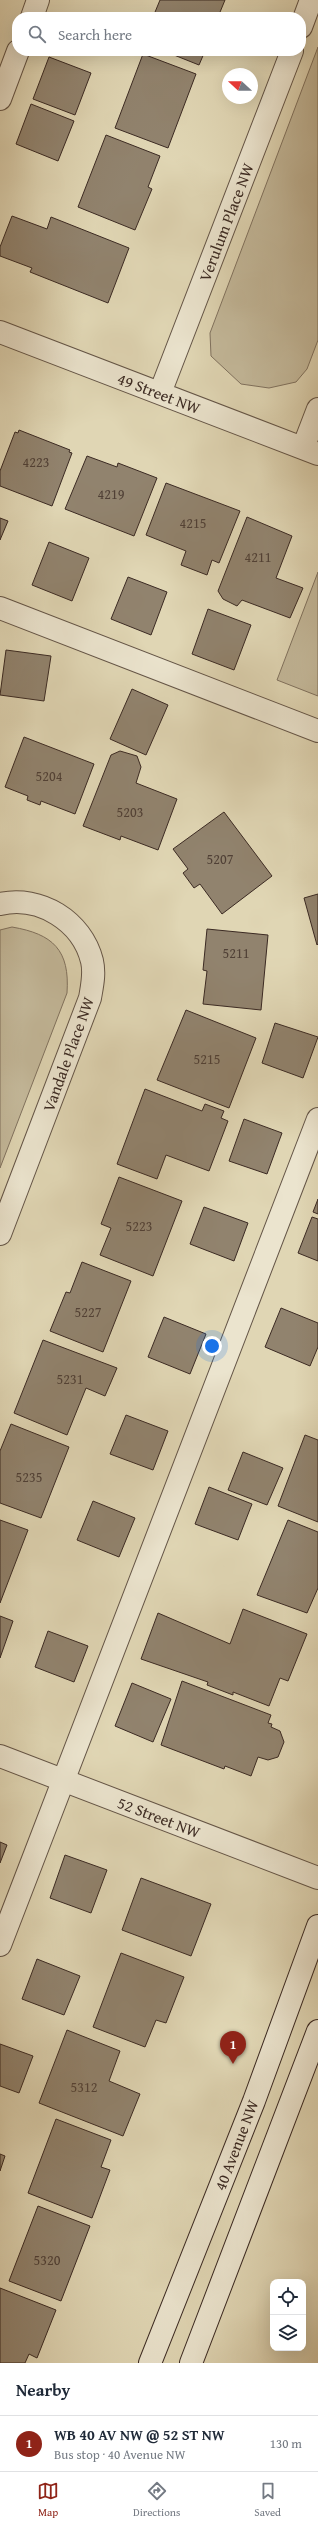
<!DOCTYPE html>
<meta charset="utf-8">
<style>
body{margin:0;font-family:"Gentium Book Plus",serif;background:#f2f2f3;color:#1f2937}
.controls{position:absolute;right:12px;bottom:12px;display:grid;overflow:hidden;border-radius:8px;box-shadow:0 4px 16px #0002}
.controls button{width:36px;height:36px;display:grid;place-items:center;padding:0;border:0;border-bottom:1px solid #e0e1e3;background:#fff;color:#1f2937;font:20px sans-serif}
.compass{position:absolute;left:222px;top:68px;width:36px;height:36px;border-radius:50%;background:#fff;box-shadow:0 4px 16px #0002;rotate:291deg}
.you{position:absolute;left:212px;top:1346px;width:14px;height:14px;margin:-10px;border:3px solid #fff;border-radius:50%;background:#1a73e8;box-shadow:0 0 0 6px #1a73e833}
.badge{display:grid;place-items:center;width:26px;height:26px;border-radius:50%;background:#8f2418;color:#fff;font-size:13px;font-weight:700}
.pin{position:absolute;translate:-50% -33px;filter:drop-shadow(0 1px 2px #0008)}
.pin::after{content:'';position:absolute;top:21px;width:14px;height:12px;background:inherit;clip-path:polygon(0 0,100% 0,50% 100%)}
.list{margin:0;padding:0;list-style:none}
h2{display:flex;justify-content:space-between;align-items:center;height:52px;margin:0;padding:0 16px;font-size:17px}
h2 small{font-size:13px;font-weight:400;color:#747a83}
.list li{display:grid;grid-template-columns:26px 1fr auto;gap:12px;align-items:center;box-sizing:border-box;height:56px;padding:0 16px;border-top:1px solid #e0e1e3}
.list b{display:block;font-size:15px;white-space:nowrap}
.list p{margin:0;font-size:13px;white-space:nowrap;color:#747a83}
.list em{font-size:13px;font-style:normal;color:#747a83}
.icon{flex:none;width:22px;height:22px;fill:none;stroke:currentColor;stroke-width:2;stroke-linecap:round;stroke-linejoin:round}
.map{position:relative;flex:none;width:318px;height:2363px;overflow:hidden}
.search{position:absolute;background:#fff;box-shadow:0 4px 16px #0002;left:12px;right:12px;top:12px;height:44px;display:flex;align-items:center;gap:10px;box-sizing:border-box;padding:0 14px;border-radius:16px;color:#747a83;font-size:15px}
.sheet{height:108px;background:#fff}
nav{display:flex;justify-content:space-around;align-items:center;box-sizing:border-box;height:56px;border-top:1px solid #e0e1e3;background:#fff;font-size:11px;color:#747a83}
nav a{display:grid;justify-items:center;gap:2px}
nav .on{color:#8f2418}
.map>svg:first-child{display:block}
.green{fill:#c4b99b;stroke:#80725f}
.building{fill:#91836e;stroke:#3b2a23}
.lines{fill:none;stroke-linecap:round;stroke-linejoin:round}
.lane-casing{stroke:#645547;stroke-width:24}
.street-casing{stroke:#645547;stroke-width:24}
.secondary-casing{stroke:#3b2a23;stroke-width:24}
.lane{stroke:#ebe4ce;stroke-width:22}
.street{stroke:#ebe4ce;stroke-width:22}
.secondary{stroke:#ebe4ce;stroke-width:22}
.labels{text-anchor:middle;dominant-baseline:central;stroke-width:3;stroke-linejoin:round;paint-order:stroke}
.number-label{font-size:14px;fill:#504036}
.street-label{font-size:16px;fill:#3b2a23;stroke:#ebe4ce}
</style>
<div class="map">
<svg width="318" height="2363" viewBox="0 0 318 2363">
<rect width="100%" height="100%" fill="#e0d6b4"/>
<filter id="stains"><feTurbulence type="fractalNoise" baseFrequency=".005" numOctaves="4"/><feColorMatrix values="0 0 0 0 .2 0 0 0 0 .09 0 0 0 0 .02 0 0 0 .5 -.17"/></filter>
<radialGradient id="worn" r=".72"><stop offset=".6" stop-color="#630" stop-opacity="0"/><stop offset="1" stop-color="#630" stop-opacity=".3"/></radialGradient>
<!-- green -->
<path class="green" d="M318,47V340L307,369L296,382L269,388L241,384L211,356L210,333Z
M318,572V696L277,680Z
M12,927C53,934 70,950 67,993L0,1168V930Z"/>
<!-- building -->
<path class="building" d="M160,0H225L218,17H153Z
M164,51H205L199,65Z
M143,54L196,74L168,148L115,128Z
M49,57L91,73L75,115L33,99Z
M31,104L74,121L58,161L16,144Z
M106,135L160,156L148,187L152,189L135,230L78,207Z
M12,216L47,229L51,217L129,248L108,303L30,272L32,268L0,256V247Z
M19,430L70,450L69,452L72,453L52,506L0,486V471L15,432L18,433Z
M87,456L117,467L118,463L157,478L134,536L65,509Z
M166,483L240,511L219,563L212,560L207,575L181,565L186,551L146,535Z
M247,517L292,536L276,578L303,588L290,618L242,600L237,606L223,599L218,591Z
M0,518L8,521L0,540Z
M49,542L89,558L72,601L32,585Z
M128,577L167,592L151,635L111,619Z
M208,609L251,625L234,670L192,654Z
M6,650L51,656L44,701L0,695Z
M132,689L168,705L146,755L110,739Z
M24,737L94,764L75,814L41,801L40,805L27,800L28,796L5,787Z
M120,751L137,756L141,767L136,783L177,799L158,850L121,836L120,840L83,826L111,755Z
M224,812L272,876L222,914L200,884L194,888L183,873L188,869L173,849Z
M318,894V944L317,945L304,898Z
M207,929L268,935L261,1010L203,1004L207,971L203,970Z
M186,1010L256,1038L229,1108L157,1080Z
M275,1023L318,1037L303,1078L262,1063Z
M145,1089L202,1111L205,1104L224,1111L221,1118L228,1121L209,1171L166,1155L157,1179L117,1164Z
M244,1119L282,1133L267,1174L229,1161Z
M119,1177L182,1201L153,1276L100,1255L111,1228L101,1224Z
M318,1199V1214L313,1212Z
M204,1207L248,1223L234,1261L190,1244Z
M312,1217L318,1219V1261L298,1253Z
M82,1262L131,1281L103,1352L50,1331L66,1292L70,1293Z
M281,1308L318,1323V1347L310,1366L265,1347Z
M164,1317L206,1334L190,1374L148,1357Z
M43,1340L117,1368L105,1396L86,1388L67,1435L14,1413Z
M126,1415L168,1431L153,1470L110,1454Z
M11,1424L69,1447L41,1518L0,1503V1451Z
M305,1435L318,1440V1522L278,1506Z
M243,1452L283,1468L267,1505L228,1490Z
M209,1487L252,1504L238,1540L195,1524Z
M93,1501L135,1518L119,1557L77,1540Z
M0,1520L28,1530L0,1603Z
M288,1520L318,1532V1588L307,1613L257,1595Z
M243,1609L307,1634L288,1681L280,1678L269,1706L233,1692V1695L207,1685L208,1682L141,1659L158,1613L230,1644Z
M0,1616L13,1621L0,1658Z
M48,1631L88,1646L74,1682L35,1667Z
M182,1681L271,1715L268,1723L272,1724L271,1727L280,1731L284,1742L278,1757L268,1760L258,1757L251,1776L225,1766L224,1769L161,1745Z
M132,1683L171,1699L153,1742L115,1726Z
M0,1842L7,1845L0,1863Z
M65,1855L107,1870L91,1913L50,1898Z
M141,1878L211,1904L191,1956L122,1930Z
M121,1953L184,1977L166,2023L156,2020L145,2047L93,2027Z
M37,1959L80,1976L64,2015L22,1999Z
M67,2030L120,2051L109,2081L140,2094L123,2136L39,2103Z
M0,2044L33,2056L19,2093L0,2086Z
M56,2119L111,2140L101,2167L110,2170L92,2218L28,2193Z
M0,2154L5,2156L0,2171Z
M38,2206L90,2226L61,2301L9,2281Z
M0,2288L56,2310L37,2358L29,2354L25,2363H0Z"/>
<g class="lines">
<defs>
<path id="lane" d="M32,17L38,0
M0,99L18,51
M0,608L318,731
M0,1945L318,1119"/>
<path id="street" d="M301,27L311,0
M0,332L318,454
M160,393L292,51
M303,448L318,409
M0,904C40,895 82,921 92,961C95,974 92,986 90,998L0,1234
M0,1756L318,1878"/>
<path id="secondary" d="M150,2363L254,2101L318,1926
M191,2363L318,2031"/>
</defs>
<!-- lane casing -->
<use href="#lane" class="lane-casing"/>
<!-- street casing -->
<use href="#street" class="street-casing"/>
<!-- secondary casing -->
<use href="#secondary" class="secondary-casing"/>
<!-- lane -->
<use href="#lane" class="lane"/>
<!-- street -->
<use href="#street" class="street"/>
<!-- secondary -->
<use href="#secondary" class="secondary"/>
</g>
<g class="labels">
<!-- number labels -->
<g class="number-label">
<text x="36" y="462">4223</text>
<text x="111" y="494">4219</text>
<text x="193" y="523">4215</text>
<text x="258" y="557">4211</text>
<text x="49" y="776">5204</text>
<text x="130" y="812">5203</text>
<text x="220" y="859">5207</text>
<text x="236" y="953">5211</text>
<text x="207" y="1059">5215</text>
<text x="139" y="1226">5223</text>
<text x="88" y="1312">5227</text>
<text x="70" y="1379">5231</text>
<text x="29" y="1477">5235</text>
<text x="84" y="2087">5312</text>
<text x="47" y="2260">5320</text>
</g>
<!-- street labels -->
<g class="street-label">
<text transform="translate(226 222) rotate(-69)">Verulum Place NW</text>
<text transform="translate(159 393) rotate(21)">49 Street NW</text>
<text transform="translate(68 1054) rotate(-70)">Vandale Place NW</text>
<text transform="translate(159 1817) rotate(21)">52 Street NW</text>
<text transform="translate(236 2145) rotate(-69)">40 Avenue NW</text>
</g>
</g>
<rect width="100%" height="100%" filter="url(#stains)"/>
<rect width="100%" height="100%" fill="url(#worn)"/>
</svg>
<div class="controls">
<button><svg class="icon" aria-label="locate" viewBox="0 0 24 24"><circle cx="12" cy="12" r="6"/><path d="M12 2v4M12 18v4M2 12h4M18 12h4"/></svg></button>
<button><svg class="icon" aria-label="layers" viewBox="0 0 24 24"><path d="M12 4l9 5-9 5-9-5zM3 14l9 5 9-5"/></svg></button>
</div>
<svg class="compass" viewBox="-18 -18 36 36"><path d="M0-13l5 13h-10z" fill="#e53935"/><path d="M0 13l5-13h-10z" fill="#747a83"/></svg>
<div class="you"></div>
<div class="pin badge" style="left:233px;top:2064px">1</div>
<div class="search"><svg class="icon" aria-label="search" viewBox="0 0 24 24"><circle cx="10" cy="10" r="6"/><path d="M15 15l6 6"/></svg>Search here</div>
</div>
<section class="sheet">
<h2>Nearby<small></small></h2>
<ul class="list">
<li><span class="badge">1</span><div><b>WB 40 AV NW @ 52 ST NW</b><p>Bus stop · 40 Avenue NW</p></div><em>130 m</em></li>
</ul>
</section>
<nav>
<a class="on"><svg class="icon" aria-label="map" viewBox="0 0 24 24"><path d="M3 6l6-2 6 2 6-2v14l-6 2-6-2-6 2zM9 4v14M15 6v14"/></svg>Map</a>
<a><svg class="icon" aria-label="directions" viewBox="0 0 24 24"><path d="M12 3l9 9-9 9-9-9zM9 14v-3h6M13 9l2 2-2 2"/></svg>Directions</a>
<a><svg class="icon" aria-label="saved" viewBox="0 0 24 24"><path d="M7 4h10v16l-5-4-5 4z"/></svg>Saved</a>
</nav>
